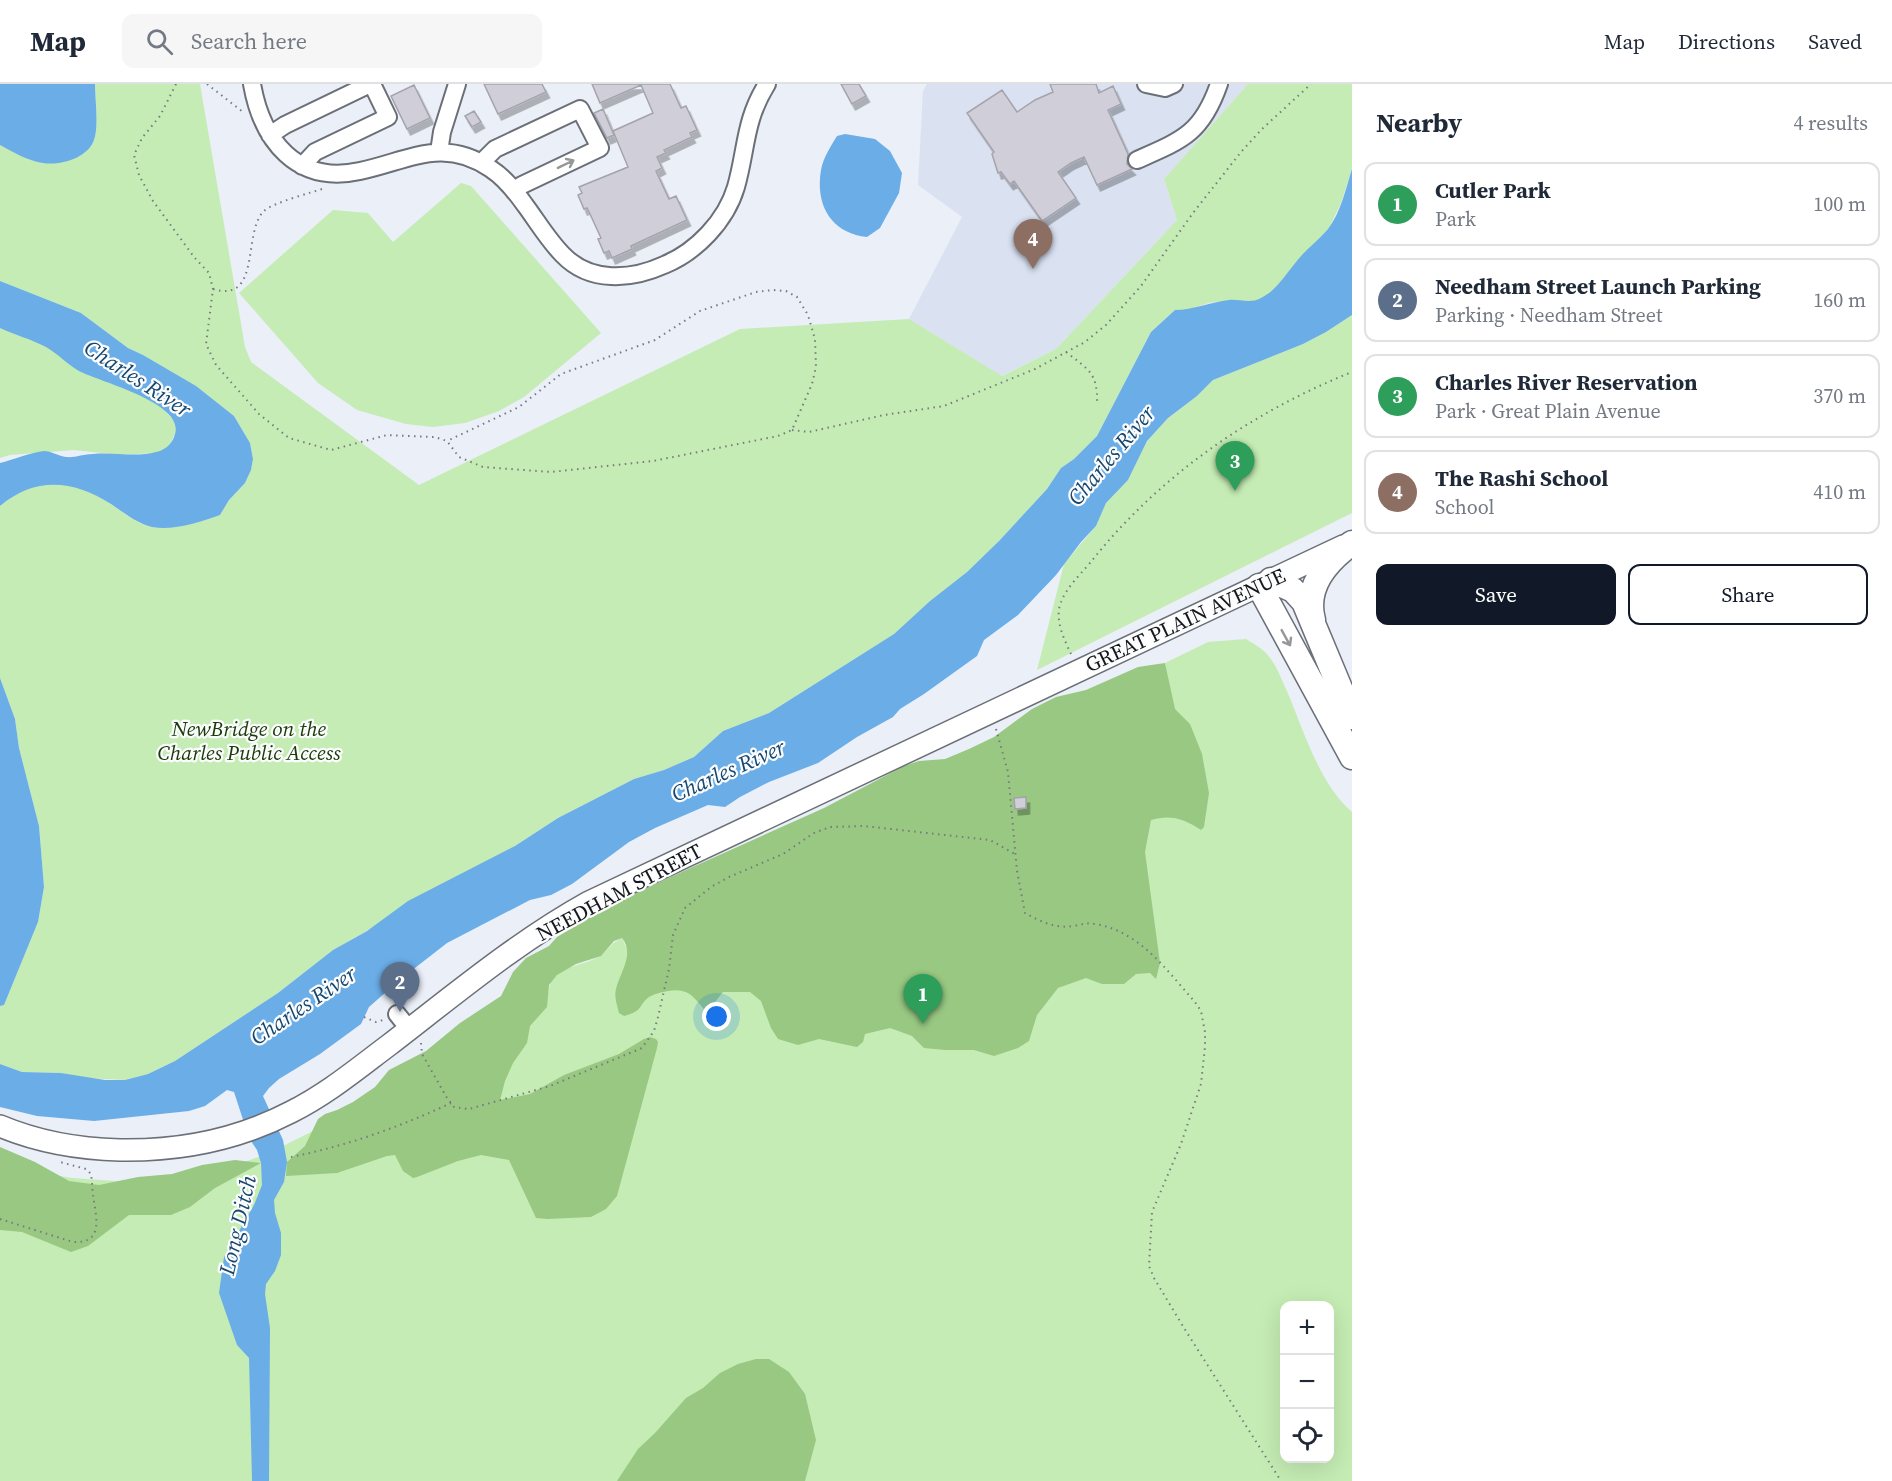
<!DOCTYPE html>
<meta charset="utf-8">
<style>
body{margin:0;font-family:"Source Serif 4",serif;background:#f6f6f7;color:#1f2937}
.controls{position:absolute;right:18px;bottom:18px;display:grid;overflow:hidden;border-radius:12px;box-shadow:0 6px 24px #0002}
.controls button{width:54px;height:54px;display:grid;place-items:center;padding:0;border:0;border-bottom:2px solid #e0e1e3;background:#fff;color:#1f2937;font:30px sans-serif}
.you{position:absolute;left:717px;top:933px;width:21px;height:21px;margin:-15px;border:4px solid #fff;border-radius:50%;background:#1a73e8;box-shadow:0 0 0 9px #1a73e833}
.badge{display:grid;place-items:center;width:39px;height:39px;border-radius:50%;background:#111827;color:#fff;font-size:20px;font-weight:700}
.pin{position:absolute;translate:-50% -50px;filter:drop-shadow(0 2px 3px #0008)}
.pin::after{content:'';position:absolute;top:32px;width:21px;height:18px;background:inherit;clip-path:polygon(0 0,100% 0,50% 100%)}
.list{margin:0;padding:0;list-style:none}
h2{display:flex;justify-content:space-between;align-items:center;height:78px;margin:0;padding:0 24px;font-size:26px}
h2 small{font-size:20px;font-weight:400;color:#747a83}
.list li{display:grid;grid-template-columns:39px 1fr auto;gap:18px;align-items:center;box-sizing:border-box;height:84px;margin:0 12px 12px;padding:0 12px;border:2px solid #e0e1e3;border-radius:12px}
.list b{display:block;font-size:22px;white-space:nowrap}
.list p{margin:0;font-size:20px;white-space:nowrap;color:#747a83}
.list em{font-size:20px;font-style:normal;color:#747a83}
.actions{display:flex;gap:12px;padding:18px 24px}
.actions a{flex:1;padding:14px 0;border:2px solid #111827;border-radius:12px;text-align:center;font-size:21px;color:#111827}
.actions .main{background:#111827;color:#fff}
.icon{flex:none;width:33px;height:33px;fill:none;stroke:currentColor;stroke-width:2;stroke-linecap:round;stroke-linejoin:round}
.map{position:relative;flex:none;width:1352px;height:1397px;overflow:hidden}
header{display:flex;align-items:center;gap:36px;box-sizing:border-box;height:84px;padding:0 30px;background:#fff;border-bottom:2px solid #e0e1e3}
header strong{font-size:28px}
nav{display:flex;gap:33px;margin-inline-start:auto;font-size:21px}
.search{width:420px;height:54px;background:#f6f6f7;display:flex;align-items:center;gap:15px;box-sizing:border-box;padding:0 21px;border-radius:12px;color:#747a83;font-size:22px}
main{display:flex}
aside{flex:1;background:#fff}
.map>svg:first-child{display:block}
.built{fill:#dae2f2}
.green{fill:#c5ecb4;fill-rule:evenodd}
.forest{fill:#98c882}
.water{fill:#6bade7}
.building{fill:#d0ced8;stroke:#a5a3ac;stroke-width:1.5;filter:url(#shadow)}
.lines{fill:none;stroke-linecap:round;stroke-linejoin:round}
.minor-casing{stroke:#6b6f77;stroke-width:20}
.major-casing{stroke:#6b6f77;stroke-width:24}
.highway-casing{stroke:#6b6f77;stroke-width:27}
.path{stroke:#777a7f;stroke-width:2;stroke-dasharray:1.5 4.5;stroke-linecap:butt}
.minor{stroke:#fff;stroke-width:16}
.major{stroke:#fff;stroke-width:21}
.highway{stroke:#fff;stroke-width:24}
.oneway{stroke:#969798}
.labels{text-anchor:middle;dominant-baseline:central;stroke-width:4.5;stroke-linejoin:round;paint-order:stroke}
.street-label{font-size:21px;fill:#16171a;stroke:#fbfcfe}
.park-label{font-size:21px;font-style:italic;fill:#1b3a08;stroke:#fbfcfe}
.water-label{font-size:22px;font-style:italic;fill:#17476d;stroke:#fbfcfe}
</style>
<header>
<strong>Map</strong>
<div class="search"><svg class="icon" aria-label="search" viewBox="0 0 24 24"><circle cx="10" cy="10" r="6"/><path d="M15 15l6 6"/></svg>Search here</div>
<nav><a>Map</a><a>Directions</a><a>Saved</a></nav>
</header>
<main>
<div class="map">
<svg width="1352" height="1397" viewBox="0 0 1352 1397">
<defs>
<filter id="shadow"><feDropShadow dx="3.5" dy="6" stdDeviation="0" flood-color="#0004"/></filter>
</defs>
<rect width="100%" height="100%" fill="#eaeff8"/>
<!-- built -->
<path class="built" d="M927,0H1248L1164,95L1177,136L1056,265L1001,292L909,235L962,133L918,101L923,7Z"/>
<!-- green -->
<path class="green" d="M95,0H200L245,263L251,278L419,401L740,245L909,235L1002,292L1056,265L1177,136L1164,95L1248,0H1352V85L1341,119L1329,144L1298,176L1281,198L1269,210L1259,216L1250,218L1233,216L1209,219L1186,226H1175L1151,248L1097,352L1074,375L1061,384L1047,405L999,457L967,488L930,517L894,550L769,629L723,647L694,673L664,686L634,695L558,734L515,762L333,866L278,909L175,977L148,990L125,996L82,994L61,989L22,988L0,980V922L4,921L38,838L44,803L39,742L19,664L15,635L0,594V422C32,395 68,394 103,415C118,424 134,439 152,443C174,447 199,437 220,431L229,416L245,399L251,386L253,375L250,359L234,332L196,303L143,271L128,264L81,229L0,197V61C29,76 42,85 74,74C83,71 91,65 94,56C99,42 95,15 95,0Z
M461,99L471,102L601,249L524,313L499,327L465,339L433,343L406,340L357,326L318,299L239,209L333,126L368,129L393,158Z
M1352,231V429L1037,586L1064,480L1096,442L1106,419L1128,396L1147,357L1168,334L1197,312L1213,296L1303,260L1326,248Z
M0,240L46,260L107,298L131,306L159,320L176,339V347L170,361L164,365L155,369L120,371L74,366L10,371L0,374Z
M1246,555C1252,559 1260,563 1265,568C1275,578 1280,592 1286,605C1303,644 1319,700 1352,728V1397H0V1082L72,1094L130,1098L234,1082L269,1069L309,1049L548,909C552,880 581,884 600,872C608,866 612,858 622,854L626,863L1168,595L1165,579L1208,558ZM1284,1222H1330V1374H1284Z"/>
<!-- forest -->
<path class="forest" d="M1165,579L1175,625L1190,640L1202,670L1209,709L1204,743L1201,746C1185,735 1170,730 1151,736L1145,768L1160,879L1156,895L1150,889L1136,890L1124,900H1102L1086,894L1058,904L1037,931L1029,957L1018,964L994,972L974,966H945L924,964L912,952L890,944L865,950L863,958L857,963L819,955L798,961L778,955L771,944L761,917L750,908H723L715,918L709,931C695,916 691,903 668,907C662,908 654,910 649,913C638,921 644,927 624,932L619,929C617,921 614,913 616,905C620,888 635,870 622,854L614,857L601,872L576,880L557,891L549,901L547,923L530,942L527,959L513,979L505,997L500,1016L530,1010L564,991L619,970L644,955L650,953L656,955L658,958L657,964L617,1112L606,1125L591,1133L547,1135L536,1134L509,1076L481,1071L458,1077L417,1093L413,1094L403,1087L395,1071L387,1072L337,1089L286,1092L287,1078L305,1062L318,1035L325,1030L337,1026L353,1018L375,1003L389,986L426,967L460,939L501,912L513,888L526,874L549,862L557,853L619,816L824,724L904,682L919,677L945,675L969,665L994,653L1032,625L1056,613L1086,606L1138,583Z
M0,1063L35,1078L69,1097L99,1101L138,1093L172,1090L202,1081L235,1076L261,1079L215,1104L190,1123L171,1131H129L88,1162L71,1168L22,1148L0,1146Z
M756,1275H769L789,1288L805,1310L816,1356L805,1397H617L638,1365L655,1349L686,1314L703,1304L720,1289L738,1280Z"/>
<!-- water -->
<path class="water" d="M0,0H95C95,15 99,42 94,56C88,74 60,82 43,79C28,77 13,68 0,61Z
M845,50L875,55L890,67L902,89L899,109L880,144L867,153C831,149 815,121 821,86C823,74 831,62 837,52Z
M1352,85V231L1326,248L1303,260L1213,296L1197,312L1168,334L1147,357L1128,396L1106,419L1096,442L1081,458L1056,491L1018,531L984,556L977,572L924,610L900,625L893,633L857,653L818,679L769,698L740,713L725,723L708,721L655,744L629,758L572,800L551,811L530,816L447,859L402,894L369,923L361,940L320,970L279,995L269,1004L263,1012L283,1056L287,1078L284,1098L274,1116L275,1129L281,1149V1171L275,1187L266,1200L265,1210L270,1244L269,1397H252L249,1274L237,1261L219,1209L224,1173L254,1121L262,1101L261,1079L257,1066L249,1054L234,1008L227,1006L205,1022L189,1027L94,1037L37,1032L0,1023V980L22,988L61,989L105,996H125L148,990L175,977L278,909L333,866L367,847L408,817L515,762L558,734L634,695L664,686L694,673L723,647L769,629L894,550L930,517L967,488L999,457L1047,405L1061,384L1074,375L1097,352L1151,248L1175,226C1193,226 1211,218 1229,216C1240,215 1250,220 1261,214C1276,207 1285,191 1296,178C1305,166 1318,157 1328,145C1341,128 1346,104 1352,85Z
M0,197L81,229L128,264L143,271L196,302L234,332L250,359L253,375L251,386L245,399L229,416L220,431C200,438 173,447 152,443C138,440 123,428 111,420C73,396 36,392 0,422V379C12,376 32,368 44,367C51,367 59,372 66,373C74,374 84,370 93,370C113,368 132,373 152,369C163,367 172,362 175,350C185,319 100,298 79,287C67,280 58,270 46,263C31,255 15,251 0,244Z
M0,594L15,635L19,664L39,742L44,803L38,838L4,921L0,922Z"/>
<!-- building -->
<path class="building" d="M484,0H542L546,8L498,30Z
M592,0H670L681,24L686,22L697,46L690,49L692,53L664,66L666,69L657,73L662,84L656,87L669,115L676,112L687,136L631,162L632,165L612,174L609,167L604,169L598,155L601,154L590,130L587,124L584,125L578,111L582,109L579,103L628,83L613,47L653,29L641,1L600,19Z
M841,0H859L866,12L852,20Z
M1050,0H1096L1099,9L1113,2L1121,20L1108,26L1128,70L1127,80L1132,85L1097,101L1084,73L1071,79L1058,88L1076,114L1042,137L1014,97L1010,100L1001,88L998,89L992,70L994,68L967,29L1002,6L1017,28L1035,16L1053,8Z
M414,1L430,34L407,45L391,12Z
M603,25L614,51L607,54L594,29Z
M474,27L481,38L472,43L465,32Z
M1026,713V724L1015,725L1014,714Z"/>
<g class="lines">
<defs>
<path id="minor" d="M252,0C262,57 297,101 360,87C408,77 443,52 491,85C505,94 515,107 525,121C537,137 548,156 563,171C590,199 631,196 664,181C696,168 726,137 736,103C747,64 744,37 767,0
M1146,0L1165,4L1174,0
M270,51L285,41L370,0
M439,68L442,48L457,0
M1137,76C1183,56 1202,49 1219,0
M481,79L495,65L580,25L600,64L522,101L514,107
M302,82L315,68L388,33L372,0
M397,930L409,945"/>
<path id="major" d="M0,1042C38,1058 79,1065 120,1066C179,1067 239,1055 291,1028C327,1010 357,985 389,961C454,911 517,858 589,818L1343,462"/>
<path id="highway" d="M1271,496L1293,506L1304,518L1352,633
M1259,502L1352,673
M1313,536C1304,503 1327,477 1352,459"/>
</defs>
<!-- minor casing -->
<use href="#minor" class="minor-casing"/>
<!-- major casing -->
<use href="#major" class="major-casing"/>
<!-- highway casing -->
<use href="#highway" class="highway-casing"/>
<!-- path -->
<path class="path" d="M176,0L160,32L142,54L134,71L139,91L153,117L194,173L209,189L213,205L206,260L216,281L259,330L289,354L331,366L387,351L435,353L447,357L459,373L483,383L551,388L653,377L778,352L792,346L812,300L816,283L815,255L808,231L797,213L786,207L773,206L756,208L700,227L655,256L561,290L519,323L447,357
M207,0L243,28
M213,205C262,220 242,148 264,127C274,118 311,109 325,104
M1066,268C1089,286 1098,289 1097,320
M792,346L809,348L884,331L944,322L1035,285L1085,258L1106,241L1141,202L1193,129L1241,68L1262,45L1311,0
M1071,570C1064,555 1054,535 1061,518C1067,502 1084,487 1094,474C1162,390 1252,328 1352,288
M996,645L1008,688L1017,787L1025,829C1039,837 1056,845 1073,842C1081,841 1087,838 1095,840C1140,847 1167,887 1195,918L1201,927L1205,948V963L1201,1000L1181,1060L1152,1128L1149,1182L1154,1194L1184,1244L1281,1397
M364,933L376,938L383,936
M421,959L422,970L447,1014L454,1023L469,1025L550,1002L642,964L654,947L658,933L669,885L673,851L685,824L711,803L729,793L783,770L814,749L830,743L864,742L990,756L1015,770
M291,1073C346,1062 400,1043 451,1019
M0,1135L73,1158C106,1160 95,1130 93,1110C92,1103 92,1096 91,1090L86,1085L60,1078"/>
<!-- minor -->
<use href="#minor" class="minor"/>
<!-- major -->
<use href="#major" class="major"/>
<!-- highway -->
<use href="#highway" class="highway"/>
</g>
<!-- one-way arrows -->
<defs><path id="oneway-shaft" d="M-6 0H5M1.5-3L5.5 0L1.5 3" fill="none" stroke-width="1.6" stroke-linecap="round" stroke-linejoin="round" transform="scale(1.5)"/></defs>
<g class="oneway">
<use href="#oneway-shaft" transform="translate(566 80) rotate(-26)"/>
<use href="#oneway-shaft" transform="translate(1286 554) rotate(61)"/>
</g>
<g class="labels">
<!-- street labels -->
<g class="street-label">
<text transform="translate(1185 536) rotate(-25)">GREAT PLAIN AVENUE</text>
<text transform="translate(619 808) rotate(-28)">NEEDHAM STREET</text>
</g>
<!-- park labels -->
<g class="park-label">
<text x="249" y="644">NewBridge on the<tspan x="249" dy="24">Charles Public Access</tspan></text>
</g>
<!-- water labels -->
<g class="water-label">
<text transform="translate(138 294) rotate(33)">Charles River</text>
<text transform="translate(1111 371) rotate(-50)">Charles River</text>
<text transform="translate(728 686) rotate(-24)">Charles River</text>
<text transform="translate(303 921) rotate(-34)">Charles River</text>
<text transform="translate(237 1141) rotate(-77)">Long Ditch</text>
</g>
</g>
</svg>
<div class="controls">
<button>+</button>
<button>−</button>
<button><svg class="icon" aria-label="locate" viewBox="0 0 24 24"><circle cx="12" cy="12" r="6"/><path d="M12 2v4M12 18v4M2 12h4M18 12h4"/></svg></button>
</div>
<div class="you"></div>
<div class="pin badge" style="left:923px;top:940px;background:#2e9e5b">1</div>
<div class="pin badge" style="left:400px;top:928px;background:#5c6f8a">2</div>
<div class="pin badge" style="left:1235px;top:407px;background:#2e9e5b">3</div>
<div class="pin badge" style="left:1033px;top:185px;background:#8d6e63">4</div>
</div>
<aside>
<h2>Nearby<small>4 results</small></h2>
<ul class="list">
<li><span class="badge" style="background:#2e9e5b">1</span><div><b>Cutler Park</b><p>Park</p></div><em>100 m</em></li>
<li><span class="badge" style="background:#5c6f8a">2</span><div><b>Needham Street Launch Parking</b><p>Parking · Needham Street</p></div><em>160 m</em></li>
<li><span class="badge" style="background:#2e9e5b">3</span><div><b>Charles River Reservation</b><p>Park · Great Plain Avenue</p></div><em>370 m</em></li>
<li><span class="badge" style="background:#8d6e63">4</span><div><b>The Rashi School</b><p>School</p></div><em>410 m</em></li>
</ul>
<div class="actions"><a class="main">Save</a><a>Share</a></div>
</aside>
</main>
